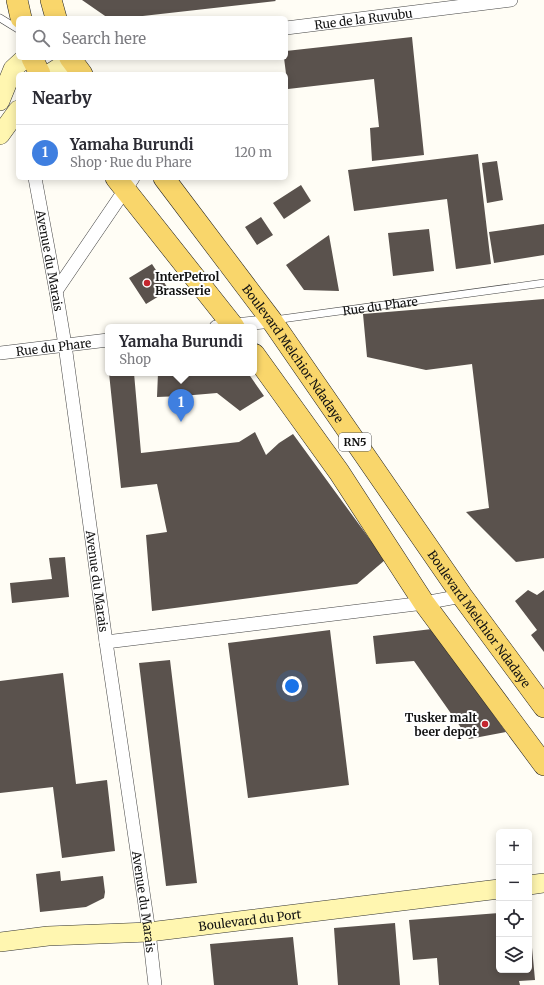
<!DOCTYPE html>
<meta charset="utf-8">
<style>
body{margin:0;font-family:Merriweather,serif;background:#f2f2f3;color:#2b2b33}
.controls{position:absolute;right:12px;bottom:12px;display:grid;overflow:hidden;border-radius:6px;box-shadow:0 2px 10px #0003}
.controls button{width:36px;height:36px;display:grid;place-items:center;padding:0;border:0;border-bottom:1px solid #e1e1e2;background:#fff;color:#2b2b33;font:20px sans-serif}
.you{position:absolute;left:292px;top:686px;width:14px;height:14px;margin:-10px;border:3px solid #fff;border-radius:50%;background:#1a73e8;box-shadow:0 0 0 6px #1a73e833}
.badge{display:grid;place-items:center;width:26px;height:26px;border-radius:50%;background:#c4262e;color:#fff;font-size:13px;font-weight:700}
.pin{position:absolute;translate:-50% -33px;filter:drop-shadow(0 1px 2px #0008)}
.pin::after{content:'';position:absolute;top:21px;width:14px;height:12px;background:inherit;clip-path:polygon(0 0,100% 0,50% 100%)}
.popup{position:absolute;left:105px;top:324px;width:152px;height:52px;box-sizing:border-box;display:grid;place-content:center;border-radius:6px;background:#fff;filter:drop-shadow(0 1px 3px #0005);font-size:13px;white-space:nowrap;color:#7c7c81}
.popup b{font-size:15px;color:#2b2b33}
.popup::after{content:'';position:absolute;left:50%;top:100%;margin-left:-8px;border:8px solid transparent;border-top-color:#fff}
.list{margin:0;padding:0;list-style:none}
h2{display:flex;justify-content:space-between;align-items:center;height:52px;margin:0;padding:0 16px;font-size:17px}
h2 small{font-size:13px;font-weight:400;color:#7c7c81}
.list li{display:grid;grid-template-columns:26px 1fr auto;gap:12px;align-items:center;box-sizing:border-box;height:56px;padding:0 16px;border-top:1px solid #e1e1e2}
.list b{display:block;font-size:15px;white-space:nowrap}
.list p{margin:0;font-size:13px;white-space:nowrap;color:#7c7c81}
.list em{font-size:13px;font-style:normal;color:#7c7c81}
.icon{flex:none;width:22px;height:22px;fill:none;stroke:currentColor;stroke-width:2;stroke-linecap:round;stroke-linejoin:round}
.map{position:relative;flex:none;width:544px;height:985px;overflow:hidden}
.search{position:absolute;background:#fff;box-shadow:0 2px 10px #0003;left:16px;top:16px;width:272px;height:44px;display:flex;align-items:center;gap:10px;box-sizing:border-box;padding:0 14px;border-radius:6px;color:#7c7c81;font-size:15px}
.panel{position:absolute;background:#fff;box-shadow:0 2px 10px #0003;left:16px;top:72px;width:272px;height:108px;border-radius:6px}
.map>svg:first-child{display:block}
.building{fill:#5a524d}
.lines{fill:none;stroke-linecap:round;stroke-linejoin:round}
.lane-casing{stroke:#444;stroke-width:8}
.street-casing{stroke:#444;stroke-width:14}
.secondary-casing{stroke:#333;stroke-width:20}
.primary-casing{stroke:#222;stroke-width:22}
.lane{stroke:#fff;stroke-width:7}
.street{stroke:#fff;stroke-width:13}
.secondary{stroke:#fff6b0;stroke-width:19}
.primary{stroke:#f9d66b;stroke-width:21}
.poi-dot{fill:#c4262e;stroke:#fff;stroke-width:1.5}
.labels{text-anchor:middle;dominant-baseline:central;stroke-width:4;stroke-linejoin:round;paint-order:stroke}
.shield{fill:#fff;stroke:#585858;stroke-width:1}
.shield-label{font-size:11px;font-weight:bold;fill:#111}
.street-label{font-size:12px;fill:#111;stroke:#fff}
.poi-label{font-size:12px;font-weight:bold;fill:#111;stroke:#fff;text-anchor:start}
</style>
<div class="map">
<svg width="544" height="985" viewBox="0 0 544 985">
<rect width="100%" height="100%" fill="#fffdf5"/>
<!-- building -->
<path class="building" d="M82,0H275L276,1L125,18H108Z
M412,37L424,155L372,161L370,128L379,127L374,79L288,89L284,58H286V51Z
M478,154L491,264L456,269L447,199L354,211L348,170Z
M497,161L503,200L487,203L482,163Z
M301,185L311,201L284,219L273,203Z
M261,217L273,235L257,245L245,227Z
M544,224V255L494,263L489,232Z
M429,229L434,271L393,276L388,233Z
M329,235L339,291L304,290L286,265Z
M152,264L169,290L146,304L129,278Z
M544,299V558L516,562L466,512L489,508L472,364L426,370L367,357L363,314Z
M109,373H134L141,453L239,442L255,432L266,455L279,443L293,434L385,560L357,584L152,611L146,535L167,532L157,484L121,488Z
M158,373H248L264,396L240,411L217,393L182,396L157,397Z
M65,557L69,597L12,603L10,583L52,579L49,558Z
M528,590L537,595L544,590V652L531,635L537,630L515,601Z
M432,629L506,732L469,739L414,661L376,664L373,636Z
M330,630L349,785L248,798L228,643Z
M170,660L197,883L166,886L139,663Z
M63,673L76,784L107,780L115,851L62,858L53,787L0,793V681Z
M60,871L61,881L103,876L105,892L104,898L86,907L40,912L36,874Z
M499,913V970H529V926H530L535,980L519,981L520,985H439L437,958L413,960L409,920Z
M395,923L400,985H338L334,928Z
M293,937L298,985H214L210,944Z"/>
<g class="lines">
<defs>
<g id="lane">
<path d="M0,18L18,29"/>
<path id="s1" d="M274,320L544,283"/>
</g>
<g id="street">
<path id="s2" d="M286,28L511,0"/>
<path id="s3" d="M35,178L56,291L65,345L106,642L149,932L155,985"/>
<path d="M56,291L133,178"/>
<path d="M216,327L272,321"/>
<path id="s4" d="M0,353L108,340"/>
<path d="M106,642L424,603L462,596"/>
</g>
<g id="secondary">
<path d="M49,74L71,60"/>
<path d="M0,101L13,69L25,58"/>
<path d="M0,135L18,110"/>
<path d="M529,885L544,883"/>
<path id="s5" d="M0,942L48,936L149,932L499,889"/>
</g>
<g id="primary">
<path d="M17,0L21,18"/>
<path d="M51,0L56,18"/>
<path d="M32,58L40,74"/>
<path d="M70,58L82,74"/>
<path d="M116,178L234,327"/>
<path id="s6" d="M164,178L272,321L462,596L544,707"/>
<path d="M254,354L339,472L424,603L544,765"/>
</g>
</defs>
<!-- lane casing -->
<use href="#lane" class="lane-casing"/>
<!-- street casing -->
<use href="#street" class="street-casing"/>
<!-- secondary casing -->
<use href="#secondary" class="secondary-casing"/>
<!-- primary casing -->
<use href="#primary" class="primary-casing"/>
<!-- lane -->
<use href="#lane" class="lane"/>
<!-- street -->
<use href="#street" class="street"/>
<!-- secondary -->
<use href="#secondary" class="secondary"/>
<!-- primary -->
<use href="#primary" class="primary"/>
</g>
<!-- markers -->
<g class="poi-dot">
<circle cx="147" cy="283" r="4"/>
<circle cx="485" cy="724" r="4"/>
</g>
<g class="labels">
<!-- shield labels -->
<rect class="shield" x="339" y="433" width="32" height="18" rx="3"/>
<g class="shield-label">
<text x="355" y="442">RN5</text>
</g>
<!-- street labels -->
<g class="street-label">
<text stroke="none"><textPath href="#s2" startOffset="78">Rue de la Ruvubu</textPath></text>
<text stroke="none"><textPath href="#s3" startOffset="84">Avenue du Marais</textPath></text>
<text stroke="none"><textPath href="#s1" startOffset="107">Rue du Phare</textPath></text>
<text stroke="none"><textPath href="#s4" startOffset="54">Rue du Phare</textPath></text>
<text stroke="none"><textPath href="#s6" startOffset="218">Boulevard Melchior Ndadaye</textPath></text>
<text stroke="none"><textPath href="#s3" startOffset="408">Avenue du Marais</textPath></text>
<text stroke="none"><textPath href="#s6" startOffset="542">Boulevard Melchior Ndadaye</textPath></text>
<text stroke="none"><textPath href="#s3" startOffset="732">Avenue du Marais</textPath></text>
<text stroke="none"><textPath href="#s5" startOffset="251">Boulevard du Port</textPath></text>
</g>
<!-- poi labels -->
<g class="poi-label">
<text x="155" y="276">InterPetrol<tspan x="155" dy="14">Brasserie</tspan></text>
<text x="477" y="717" text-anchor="end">Tusker malt<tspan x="477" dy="14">beer depot</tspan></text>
</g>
</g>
</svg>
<div class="controls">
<button>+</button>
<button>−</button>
<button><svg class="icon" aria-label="locate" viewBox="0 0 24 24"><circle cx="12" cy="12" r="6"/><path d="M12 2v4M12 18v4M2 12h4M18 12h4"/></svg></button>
<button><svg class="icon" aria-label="layers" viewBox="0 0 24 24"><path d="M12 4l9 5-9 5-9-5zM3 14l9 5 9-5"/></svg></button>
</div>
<div class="you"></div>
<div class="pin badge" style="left:181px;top:422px;background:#3f7fe0">1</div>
<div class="popup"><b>Yamaha Burundi</b>Shop</div>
<div class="search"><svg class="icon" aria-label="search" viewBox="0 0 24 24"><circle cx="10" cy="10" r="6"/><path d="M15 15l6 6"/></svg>Search here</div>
<section class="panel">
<h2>Nearby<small></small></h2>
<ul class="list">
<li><span class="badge" style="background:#3f7fe0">1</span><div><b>Yamaha Burundi</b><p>Shop · Rue du Phare</p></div><em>120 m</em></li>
</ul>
</section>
</div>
